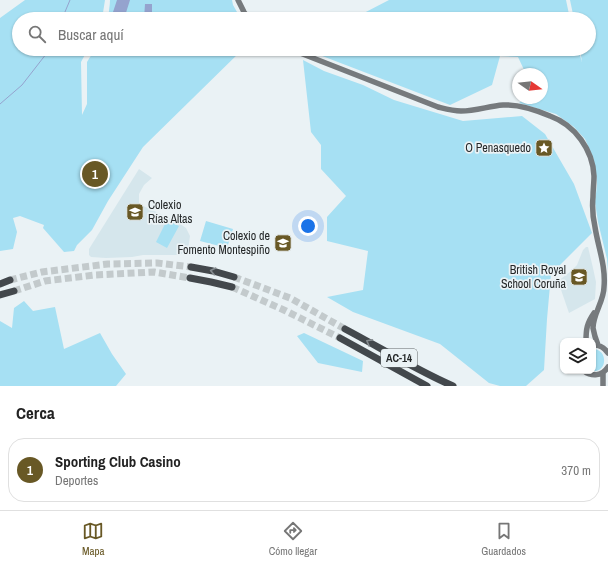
<!DOCTYPE html>
<html lang="es">
<meta charset="utf-8">
<style>
body{margin:0;font-family:"Archivo Narrow",sans-serif;background:#f2f2f2;color:#222}
.controls{position:absolute;right:12px;bottom:12px;display:grid;overflow:hidden;border-radius:8px;box-shadow:0 1px 3px #0004}
.controls button{width:36px;height:36px;display:grid;place-items:center;padding:0;border:0;border-bottom:1px solid #e0e0e0;background:#fff;color:#222;font:20px sans-serif}
.compass{position:absolute;left:512px;top:68px;width:36px;height:36px;border-radius:50%;background:#fff;box-shadow:0 1px 3px #0004;rotate:104deg}
.you{position:absolute;left:308px;top:226px;width:14px;height:14px;margin:-10px;border:3px solid #fff;border-radius:50%;background:#1a73e8;box-shadow:0 0 0 6px #1a73e833}
.badge{display:grid;place-items:center;width:26px;height:26px;border-radius:50%;background:#685825;color:#fff;font-size:13px;font-weight:700}
.pin{position:absolute;translate:-50% -50%;border:2px solid #fff;box-shadow:0 1px 4px #0006}
.list{margin:0;padding:0;list-style:none}
h2{display:flex;justify-content:space-between;align-items:center;height:52px;margin:0;padding:0 16px;font-size:17px}
h2 small{font-size:13px;font-weight:400;color:#767676}
.list li{display:grid;grid-template-columns:26px 1fr auto;gap:12px;align-items:center;box-sizing:border-box;height:64px;margin:0 8px 8px;padding:0 8px;border:1px solid #e0e0e0;border-radius:16px}
.list b{display:block;font-size:15px;white-space:nowrap}
.list p{margin:0;font-size:13px;white-space:nowrap;color:#767676}
.list em{font-size:13px;font-style:normal;color:#767676}
.icon{flex:none;width:22px;height:22px;fill:none;stroke:currentColor;stroke-width:2;stroke-linecap:round;stroke-linejoin:round}
.map{position:relative;flex:none;width:608px;height:386px;overflow:hidden}
.search{position:absolute;background:#fff;box-shadow:0 1px 3px #0004;left:12px;right:12px;top:12px;height:44px;display:flex;align-items:center;gap:10px;box-sizing:border-box;padding:0 14px;border-radius:22px;color:#767676;font-size:15px}
.sheet{height:124px;background:#fff}
nav{display:flex;justify-content:space-around;align-items:center;box-sizing:border-box;height:56px;border-top:1px solid #e0e0e0;background:#fff;font-size:11px;color:#767676}
nav a{display:grid;justify-items:center;gap:2px}
nav .on{color:#685825}
.map>svg:first-child{display:block}
.built{fill:#d5e6ec}
.green{fill:#a6e0f3}
.water{fill:#95a3ce}
.lines{fill:none;stroke-linecap:round;stroke-linejoin:round}
.stream{stroke:#95a3ce;stroke-width:1}
.highway-tunnel{stroke:#c3cacc;stroke-width:7;stroke-dasharray:7 3.5;stroke-linecap:butt}
.secondary{stroke:#767a7d;stroke-width:5.5}
.highway{stroke:#43484c;stroke-width:7}
.oneway{stroke:#868c90}
.labels{text-anchor:middle;dominant-baseline:central;stroke-width:3.5;stroke-linejoin:round;paint-order:stroke}
.shield{fill:#eaf2f5;stroke:#606566;stroke-width:1}
.shield-label{font-size:11px;font-weight:bold;fill:#252829}
.poi-label{font-size:12px;fill:#252829;stroke:#eaf2f5;text-anchor:end}
</style>
<div class="map">
<svg width="608" height="386" viewBox="0 0 608 386">
<rect width="100%" height="100%" fill="#eaf2f5"/>
<!-- built -->
<path class="built" d="M139,169L152,178L144,185L139,194V204L176,221L186,228L190,236L188,250L180,255H143L132,257L106,258L91,257L89,255V249Z
M586,247H588L593,268L596,282L595,299L569,313L558,281L570,272L577,265L583,250Z"/>
<!-- green -->
<path class="green" d="M25,0H105L102,19H19V49H88L81,62L82,115L87,104V62L95,49H243L143,147L108,201L92,230L77,245L74,251L64,252L43,228L44,225L20,216L13,218L17,232L13,249L0,251V18Z
M110,0H232L233,5L241,19H109C108,12 110,7 110,0Z
M389,0H566L570,19H357L360,15Z
M570,0H608V270L607,259L598,222L595,202L597,185L596,172L593,157L585,139L574,127L556,114L519,103L525,98H542V74H526L518,57L500,56L492,85L450,105L304,49H578L582,62L580,49H589V19H574Z
M303,60L324,71L363,85L394,100L463,121L522,116L545,134L574,184L592,233L551,274L547,319L544,370L526,386H500L489,383L440,344L353,312L327,297L363,290L368,251L327,241V217L346,196L321,169V145L311,132Z
M167,220L179,226L167,248L156,242Z
M206,221L233,229L227,248L200,241Z
M24,301L33,311L55,307L64,349L100,333L112,354L126,374L116,386H0V321L12,328L14,308Z
M304,333L363,361L362,372L318,363L297,336Z
M593,349C608,349 608,373 592,371H593Z"/>
<!-- water -->
<path class="water" d="M117,0H130L124,19L112,15Z
M145,4H152V19H144Z"/>
<g class="lines">
<!-- stream -->
<path class="stream" d="M62,19L70,0
M0,104L22,85L50,49"/>
<!-- highway-tunnel -->
<path class="highway-tunnel" d="M234,277L290,298L345,329
M10,280L42,272L108,264L157,263L191,267
M232,287L286,311L340,338
M14,291L45,281L95,275L154,272L190,278"/>
<!-- secondary -->
<path class="secondary" d="M238,0L244,12L249,19
M290,49L438,107C446,109 453,111 461,111C476,111 489,106 503,105C519,104 536,110 550,116C575,125 593,150 594,176C594,183 593,190 593,197C592,207 593,218 595,227C598,247 606,266 604,287C604,301 593,314 593,328C594,334 596,340 598,345
M586,341C586,329 587,323 594,313
M593,345C600,345 604,347 608,353
M584,371C592,377 602,376 608,367
M603,373V386"/>
<!-- highway -->
<path class="highway" d="M191,267L213,271L234,277
M190,278L211,282L232,287
M0,284L10,280
M0,295L14,291
M345,329C381,348 416,370 453,386
M340,338L427,386"/>
</g>
<!-- one-way arrows -->
<defs><path id="oneway-chevron" d="M-2-3.5L2.5 0L-2 3.5" fill="none" stroke-width="1.6" stroke-linecap="round" stroke-linejoin="round"/></defs>
<g class="oneway">
<use href="#oneway-chevron" transform="translate(213 271) rotate(-167)"/>
<use href="#oneway-chevron" transform="translate(369 342) rotate(-151)"/>
</g>
<!-- icons -->
<defs>
<symbol id="sight-square" viewBox="-11 -11 22 22"><rect x="-9" y="-9" width="18" height="18" rx="4" fill="#685825" stroke="#eaf2f5"/><path d="M0-6L1.8-2.2L6-1.7L2.9 1.2L3.7 5.4L0 3.3L-3.7 5.4L-2.9 1.2L-6-1.7L-1.8-2.2Z" fill="#fff"/></symbol>
<symbol id="school-square" viewBox="-11 -11 22 22"><rect x="-9" y="-9" width="18" height="18" rx="4" fill="#685825" stroke="#eaf2f5"/><path d="M0-5L7-2L0 1L-7-2ZM-4 1L0 2.5L4 1V4Q0 6-4 4Z" fill="#fff"/></symbol>
</defs>
<g fill-rule="evenodd">
<use href="#sight-square" x="534" y="138" width="20" height="20"/>
<use href="#school-square" x="125" y="202" width="20" height="20"/>
<use href="#school-square" x="273" y="233" width="20" height="20"/>
<use href="#school-square" x="569" y="267" width="20" height="20"/>
</g>
<g class="labels">
<!-- shield labels -->
<rect class="shield" x="381" y="349" width="36" height="18" rx="3"/>
<g class="shield-label">
<text x="399" y="358">AC-14</text>
</g>
<!-- poi labels -->
<g class="poi-label">
<text x="531" y="148">O Penasquedo</text>
<text x="148" y="205" text-anchor="start">Colexio<tspan x="148" dy="14">Rías Altas</tspan></text>
<text x="270" y="236">Colexio de<tspan x="270" dy="14">Fomento Montespiño</tspan></text>
<text x="566" y="270">British Royal<tspan x="566" dy="14">School Coruña</tspan></text>
</g>
</g>
</svg>
<div class="controls">
<button><svg class="icon" aria-label="layers" viewBox="0 0 24 24"><path d="M12 4l9 5-9 5-9-5zM3 14l9 5 9-5"/></svg></button>
</div>
<svg class="compass" viewBox="-18 -18 36 36"><path d="M0-13l5 13h-10z" fill="#e53935"/><path d="M0 13l5-13h-10z" fill="#767676"/></svg>
<div class="you"></div>
<div class="pin badge" style="left:95px;top:174px">1</div>
<div class="search"><svg class="icon" aria-label="search" viewBox="0 0 24 24"><circle cx="10" cy="10" r="6"/><path d="M15 15l6 6"/></svg>Buscar aquí</div>
</div>
<section class="sheet">
<h2>Cerca<small></small></h2>
<ul class="list">
<li><span class="badge">1</span><div><b>Sporting Club Casino</b><p>Deportes</p></div><em>370 m</em></li>
</ul>
</section>
<nav>
<a class="on"><svg class="icon" aria-label="map" viewBox="0 0 24 24"><path d="M3 6l6-2 6 2 6-2v14l-6 2-6-2-6 2zM9 4v14M15 6v14"/></svg>Mapa</a>
<a><svg class="icon" aria-label="directions" viewBox="0 0 24 24"><path d="M12 3l9 9-9 9-9-9zM9 14v-3h6M13 9l2 2-2 2"/></svg>Cómo llegar</a>
<a><svg class="icon" aria-label="saved" viewBox="0 0 24 24"><path d="M7 4h10v16l-5-4-5 4z"/></svg>Guardados</a>
</nav>
